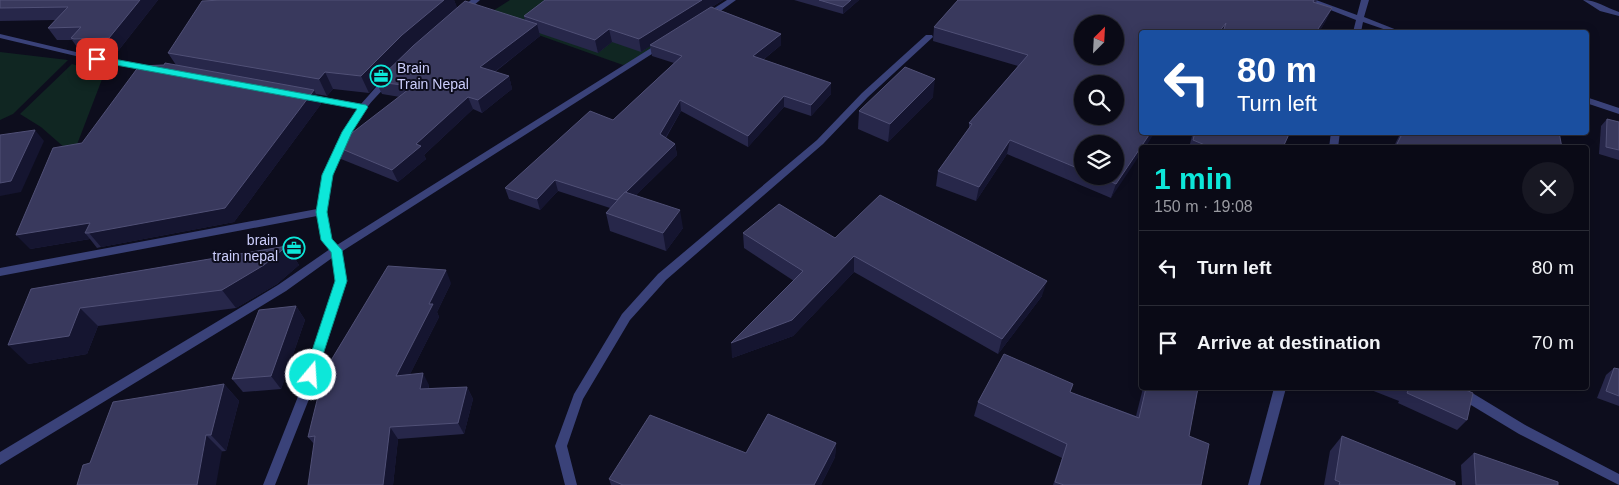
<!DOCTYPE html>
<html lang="en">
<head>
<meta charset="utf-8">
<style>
  body { margin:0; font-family:Helvetica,sans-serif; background:#181823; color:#f1f3f6; height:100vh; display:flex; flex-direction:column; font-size:19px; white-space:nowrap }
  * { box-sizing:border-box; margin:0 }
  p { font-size:16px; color:#999aa1 }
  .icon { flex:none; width:28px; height:28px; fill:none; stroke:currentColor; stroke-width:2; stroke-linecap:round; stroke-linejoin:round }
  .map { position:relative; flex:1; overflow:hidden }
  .details { position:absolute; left:1139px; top:145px; width:450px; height:245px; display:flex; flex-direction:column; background:#0a0a16; border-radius:5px; box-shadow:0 2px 12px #0003,0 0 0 1px #2a2b35 }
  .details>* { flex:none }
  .hud { position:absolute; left:1139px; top:30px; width:450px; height:105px; border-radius:5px; box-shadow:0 2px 12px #0003,0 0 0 1px #2a2b35; background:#1a4fa0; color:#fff; overflow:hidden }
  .needle { width:32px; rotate:24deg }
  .buttons { position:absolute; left:1074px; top:15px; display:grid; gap:10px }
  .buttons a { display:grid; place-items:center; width:50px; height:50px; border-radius:50%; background:#0a0a16; box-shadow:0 2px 12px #0003,0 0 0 1px #2a2b35; font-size:25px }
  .pin { position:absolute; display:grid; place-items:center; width:42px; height:42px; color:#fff; margin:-21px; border-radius:10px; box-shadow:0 2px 8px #0006 }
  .me { position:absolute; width:55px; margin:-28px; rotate:18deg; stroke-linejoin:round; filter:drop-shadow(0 0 4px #0008) }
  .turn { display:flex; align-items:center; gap:18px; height:105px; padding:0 15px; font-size:22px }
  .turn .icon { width:65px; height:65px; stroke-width:2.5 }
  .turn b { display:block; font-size:35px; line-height:42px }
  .round { display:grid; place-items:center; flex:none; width:52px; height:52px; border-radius:26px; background:#181823 }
  .overview { display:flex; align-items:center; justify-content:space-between; height:85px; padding:0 15px }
  h1 { font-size:30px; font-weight:600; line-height:38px; color:#0de7d9 }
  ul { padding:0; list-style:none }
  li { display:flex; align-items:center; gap:15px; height:75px; padding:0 15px; border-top:1px solid #2a2b35 }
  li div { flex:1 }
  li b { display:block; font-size:19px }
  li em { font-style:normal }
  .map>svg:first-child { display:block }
  .green { fill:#102622 }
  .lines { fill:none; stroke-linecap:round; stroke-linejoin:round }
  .street { fill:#3a4279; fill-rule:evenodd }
  .wall { fill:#27274a; fill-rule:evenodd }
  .shaded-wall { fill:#151530 }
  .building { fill:#39395d; stroke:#505076; fill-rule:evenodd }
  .route { fill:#0de7d9; stroke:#08968d }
  .labels { text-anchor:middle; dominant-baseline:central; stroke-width:4; stroke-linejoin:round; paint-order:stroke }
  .poi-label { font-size:14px; fill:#cccefc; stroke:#0d0d1d; text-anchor:start }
</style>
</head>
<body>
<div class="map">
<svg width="1619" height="485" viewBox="0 0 1619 485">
  <rect width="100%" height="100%" fill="#0d0d1d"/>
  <g class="green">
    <polygon points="510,0 610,0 689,26 638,60 623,65 485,16"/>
    <polygon points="0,52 68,60 13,114 0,120"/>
    <polygon points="72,64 104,74 73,155 41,127 20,114"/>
  </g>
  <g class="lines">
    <g class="street">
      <polygon points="471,0 480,0 464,14 458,14 458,10"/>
      <polygon points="727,0 736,0 711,18 705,18 705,14"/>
      <polygon points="1305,0 1316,0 1357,15 1361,0 1369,0 1364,17 1402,32 1392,32 1363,22 1361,32 1353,32 1356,20"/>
      <path d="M 1583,0 C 1596,0 1607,8 1619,12 L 1619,16 L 1600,11 Z"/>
      <polygon points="0,34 97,57 150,67 154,69 150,71 97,61 0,38"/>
      <polygon points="926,35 932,35 933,37 868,97 823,144 666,280 630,320 583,399 567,446 577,485 565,485 555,446 574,394 622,314 658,274 817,140 862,93"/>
      <path d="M 659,43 L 662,43 L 666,45 L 341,252 L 346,281 L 311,394 L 275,485 L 263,485 L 299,394 L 336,281 L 332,258 L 286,291 L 0,465 L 0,452 L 278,285 L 330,249 L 322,240 L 317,216 L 0,276 L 0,268 L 317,209 L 322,175 L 343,131 L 358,109 L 307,100 L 303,97 L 307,94 L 361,104 L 385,77 L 391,77 L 391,81 C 383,90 373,99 365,110 C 344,138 308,213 337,245 Z"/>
      <polygon points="1586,97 1619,108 1619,114 1586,103"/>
      <polygon points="1331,132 1340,132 1338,148 1329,148"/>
      <polygon points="1274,388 1286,388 1260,485 1248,485"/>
      <polygon points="1438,388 1456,388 1474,394 1527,426 1619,474 1619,485 1519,434 1466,402 1440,391"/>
    </g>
  </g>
  <g class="wall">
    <polygon points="0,0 158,0 118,51 84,52 80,51 72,40 57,40 48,28 55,20 0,21"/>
    <polygon points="222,0 454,0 457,8 525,20 524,16 545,0 723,0 712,7 781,34 781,45 763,60 831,94 811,116 784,107 748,147 681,111 666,138 675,144 677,155 636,195 683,228 666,251 610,231 606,213 610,208 558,191 540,210 509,199 505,188 613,120 674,63 652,56 650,46 641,52 612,42 598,53 539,33 540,36 495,72 509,76 512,89 482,113 473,109 424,155 426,159 398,182 341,159 335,146 400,97 382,94 377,84 369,93 333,89 327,96 316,94 321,104 234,222 101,247 97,248 90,239 30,249 82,143 176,65 168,53"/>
    <polygon points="794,0 859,0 843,14"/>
    <path d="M 958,0 L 1317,0 L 1316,3 L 1332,8 L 1325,22 L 1319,32 L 1141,32 L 1141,132 L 1111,198 L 1007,154 L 976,201 L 936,186 L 938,171 L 969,128 L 969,123 L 1018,66 L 933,41 L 934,27 ZM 1082,144 L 1115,176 L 1082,176 Z"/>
    <polygon points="933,97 888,142 858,129 859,111"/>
    <polygon points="1607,119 1619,122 1619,160 1599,154 1601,126"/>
    <polygon points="1193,132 1290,132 1284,145 1293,148 1189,148"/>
    <polygon points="1401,132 1559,132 1562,148 1393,148"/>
    <polygon points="743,233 835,238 1042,296 998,354 854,272 793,336 732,358 794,281 744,248"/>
    <polygon points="287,246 299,265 277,284 236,308 98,326 87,354 28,364 31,289"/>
    <polygon points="451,283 437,312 439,317 410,374 429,385 429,388 467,387 473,399 464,434 398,439 393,485 308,485 314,444 308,437"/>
    <polygon points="296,306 305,320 281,389 243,392 232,379"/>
    <polygon points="1614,368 1619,369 1619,406 1597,398 1606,375"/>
    <polygon points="224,384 239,401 226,451 90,463"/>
    <polygon points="1073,384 1070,392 1136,416 1143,388 1198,388 1189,436 1201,485 1053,485 1062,458 974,416 978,402"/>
    <polygon points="1366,388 1461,388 1467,420 1457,430 1398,403 1399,401"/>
    <polygon points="1342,436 1455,485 1324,485 1330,451"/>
    <polygon points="836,443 835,457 821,485 611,485 609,479 746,453"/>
    <polygon points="1474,453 1558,485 1462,485 1461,465"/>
  </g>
  <g class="shaded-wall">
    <polygon points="140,0 158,0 118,51 109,38"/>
    <polygon points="444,0 454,0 458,9 376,82 377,84 369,93 361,76 402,35"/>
    <polygon points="702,0 723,0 641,52 639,39"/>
    <polygon points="851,0 859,0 843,14 843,7"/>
    <polygon points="1332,8 1325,22 1319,32 1316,32"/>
    <polygon points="1226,23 1222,32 1219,32"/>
    <polygon points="537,24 540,36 484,80 480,67"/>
    <polygon points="609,29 612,42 598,53 595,40"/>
    <polygon points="781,34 781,45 754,67 753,56"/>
    <polygon points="325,72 333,89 327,96 319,79"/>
    <polygon points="509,76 512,89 482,113 478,100"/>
    <polygon points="935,79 933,97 888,142 890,124"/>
    <polygon points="831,83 831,94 811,116 811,105"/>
    <polygon points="314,90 321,104 234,222 101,247 89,233 85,233 90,239 30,249 16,235 90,223"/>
    <polygon points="784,96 784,107 748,147 748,136"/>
    <polygon points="468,97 473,109 424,155 426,159 398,182 392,170 416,144"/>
    <polygon points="680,100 681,111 661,145 660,134"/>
    <polygon points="35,130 44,141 21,192 0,196 0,183"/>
    <polygon points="1151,132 1155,132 1145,148 1141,148 1141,153 1111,198 1116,184"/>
    <polygon points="1010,140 1007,154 976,201 979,187"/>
    <polygon points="675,144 677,155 620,211 617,200"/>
    <polygon points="555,180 558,191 540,210 537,199"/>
    <polygon points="680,210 683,228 666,251 663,233"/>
    <polygon points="287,246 299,265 277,284 236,308 222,290"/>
    <polygon points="854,256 854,272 793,336 732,358 731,343"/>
    <polygon points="446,270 451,283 437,312 439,317 403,388 396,376 429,304"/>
    <polygon points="1047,281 1042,296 998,354 1002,339"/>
    <polygon points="296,306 305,320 281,389 271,376"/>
    <polygon points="80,308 98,326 87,354 28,364 8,345"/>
    <polygon points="423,373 429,385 427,401 420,389"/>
    <polygon points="224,384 239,401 226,451 211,435"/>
    <polygon points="467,387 473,399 464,434 458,423"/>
    <polygon points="390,427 398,439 393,485 383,485"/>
    <polygon points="206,435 222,451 216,485 197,485"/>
    <polygon points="836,443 835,457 821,485 814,485"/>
  </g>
  <g class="building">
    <polygon points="0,0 140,0 109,38 74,39 71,38 81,27 48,28 68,7 0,8"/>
    <polygon points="222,0 444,0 402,35 361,76 325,72 319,79 168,53 202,1"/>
    <polygon points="545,0 702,0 639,39 609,29 595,40 524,16"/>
    <polygon points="819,0 851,0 843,7"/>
    <path d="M 958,0 L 1314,0 L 1313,2 L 1332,8 L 1316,32 L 1223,32 L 1226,23 L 1219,32 L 1141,32 L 1141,132 L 1151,132 L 1116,184 L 1098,176 L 1115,176 L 1115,144 L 1082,144 L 1082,170 L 1010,140 L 979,187 L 938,171 L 972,124 L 969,123 L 1028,55 L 934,27 ZM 1082,24 L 1115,24 L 1115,56 L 1082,56 ZM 1082,84 L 1115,84 L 1115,116 L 1082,116 Z"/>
    <polygon points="465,1 537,24 480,67 509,76 478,100 468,97 416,144 421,146 392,170 335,146 413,86 376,82 413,46"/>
    <polygon points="711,7 781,34 753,56 831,83 811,105 784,96 748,136 680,100 660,134 675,144 626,192 625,192 617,200 555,180 537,199 505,188 590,111 613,120 682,56 650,45"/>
    <polygon points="165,63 314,90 225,208 89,233 85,233 90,223 16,235 53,148 82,143 139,66 164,65"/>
    <polygon points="905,67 935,79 890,124 859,111"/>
    <polygon points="1607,119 1619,122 1619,150 1606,147"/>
    <polygon points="35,130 11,181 0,183 0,135"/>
    <polygon points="1195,132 1290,132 1284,145 1293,147 1212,148 1193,140"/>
    <polygon points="1403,132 1559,132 1562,148 1395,148"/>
    <polygon points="625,192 680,210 663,233 606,213"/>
    <polygon points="880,195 1047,281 1002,339 854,256 792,320 731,343 803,271 743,233 779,204 835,238"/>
    <polygon points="287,246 264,265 222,290 80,308 69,336 8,345 31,289"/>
    <polygon points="388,266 446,270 429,304 433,304 396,376 423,373 420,389 467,387 458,423 390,427 383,485 308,485 315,436 308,437 324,372"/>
    <polygon points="296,306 271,376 232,379 259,310"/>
    <polygon points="1004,354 1073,384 1070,392 1139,418 1146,388 1198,388 1189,436 1209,444 1201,485 1064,485 1055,482 1067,444 978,402"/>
    <polygon points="1614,368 1619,369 1619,396 1606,391"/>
    <polygon points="224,384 211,435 206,435 197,485 77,485 83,465 90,463 113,402"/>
    <polygon points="1399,388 1461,388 1473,393 1467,420 1407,393 1408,391"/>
    <polygon points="768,414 836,443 814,485 623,485 609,479 650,415 746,453"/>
    <polygon points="1342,436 1455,482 1455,485 1339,485 1340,482 1335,480"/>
    <polygon points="1474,453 1558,482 1558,485 1476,485"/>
  </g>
  <polygon class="route" points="97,56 366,105 368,107 352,132 333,175 327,212 332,239 342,250 347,281 315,379 311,381 306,379 304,375 335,281 331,252 321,240 316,212 322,175 342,132 357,109 94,61 92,59"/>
  <defs>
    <g id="office-ring" transform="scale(1.125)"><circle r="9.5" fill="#0d0d1d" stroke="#0de7d9" stroke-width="1.5"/><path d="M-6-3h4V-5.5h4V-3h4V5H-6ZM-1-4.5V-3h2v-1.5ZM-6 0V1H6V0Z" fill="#0de7d9"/></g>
  </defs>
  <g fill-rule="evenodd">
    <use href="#office-ring" x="381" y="76"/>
    <use href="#office-ring" x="294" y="248"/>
  </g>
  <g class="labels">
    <g class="poi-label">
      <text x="397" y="68">Brain<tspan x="397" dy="16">Train Nepal</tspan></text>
      <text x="278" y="240" text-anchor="end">brain<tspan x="278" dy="16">train nepal</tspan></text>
    </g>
  </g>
</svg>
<div class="buttons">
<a><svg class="needle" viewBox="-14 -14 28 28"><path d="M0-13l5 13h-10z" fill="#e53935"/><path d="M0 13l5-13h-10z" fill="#999aa1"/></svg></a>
<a><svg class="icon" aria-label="search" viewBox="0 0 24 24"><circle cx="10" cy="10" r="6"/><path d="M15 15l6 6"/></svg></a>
<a><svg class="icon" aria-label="layers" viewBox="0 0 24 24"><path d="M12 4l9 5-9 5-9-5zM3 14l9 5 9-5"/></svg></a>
</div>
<div class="pin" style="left:97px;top:59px;background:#d93025"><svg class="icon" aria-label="arrive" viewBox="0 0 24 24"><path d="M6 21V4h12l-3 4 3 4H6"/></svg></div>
<svg class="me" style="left:311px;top:375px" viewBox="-20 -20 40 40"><circle r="17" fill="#0de7d9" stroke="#fff" stroke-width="3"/><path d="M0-11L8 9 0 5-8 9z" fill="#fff"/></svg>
<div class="hud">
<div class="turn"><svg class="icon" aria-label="left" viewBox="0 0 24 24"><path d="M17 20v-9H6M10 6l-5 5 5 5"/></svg><div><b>80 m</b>Turn left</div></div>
</div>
<section class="details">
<div class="overview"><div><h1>1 min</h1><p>150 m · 19:08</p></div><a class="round"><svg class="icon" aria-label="close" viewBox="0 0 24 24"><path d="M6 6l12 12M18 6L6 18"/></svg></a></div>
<ul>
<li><svg class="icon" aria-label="left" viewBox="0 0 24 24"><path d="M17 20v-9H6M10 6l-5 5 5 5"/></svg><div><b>Turn left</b></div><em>80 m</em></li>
<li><svg class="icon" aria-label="arrive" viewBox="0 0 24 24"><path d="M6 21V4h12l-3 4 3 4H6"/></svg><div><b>Arrive at destination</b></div><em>70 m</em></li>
</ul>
</section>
</div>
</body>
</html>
